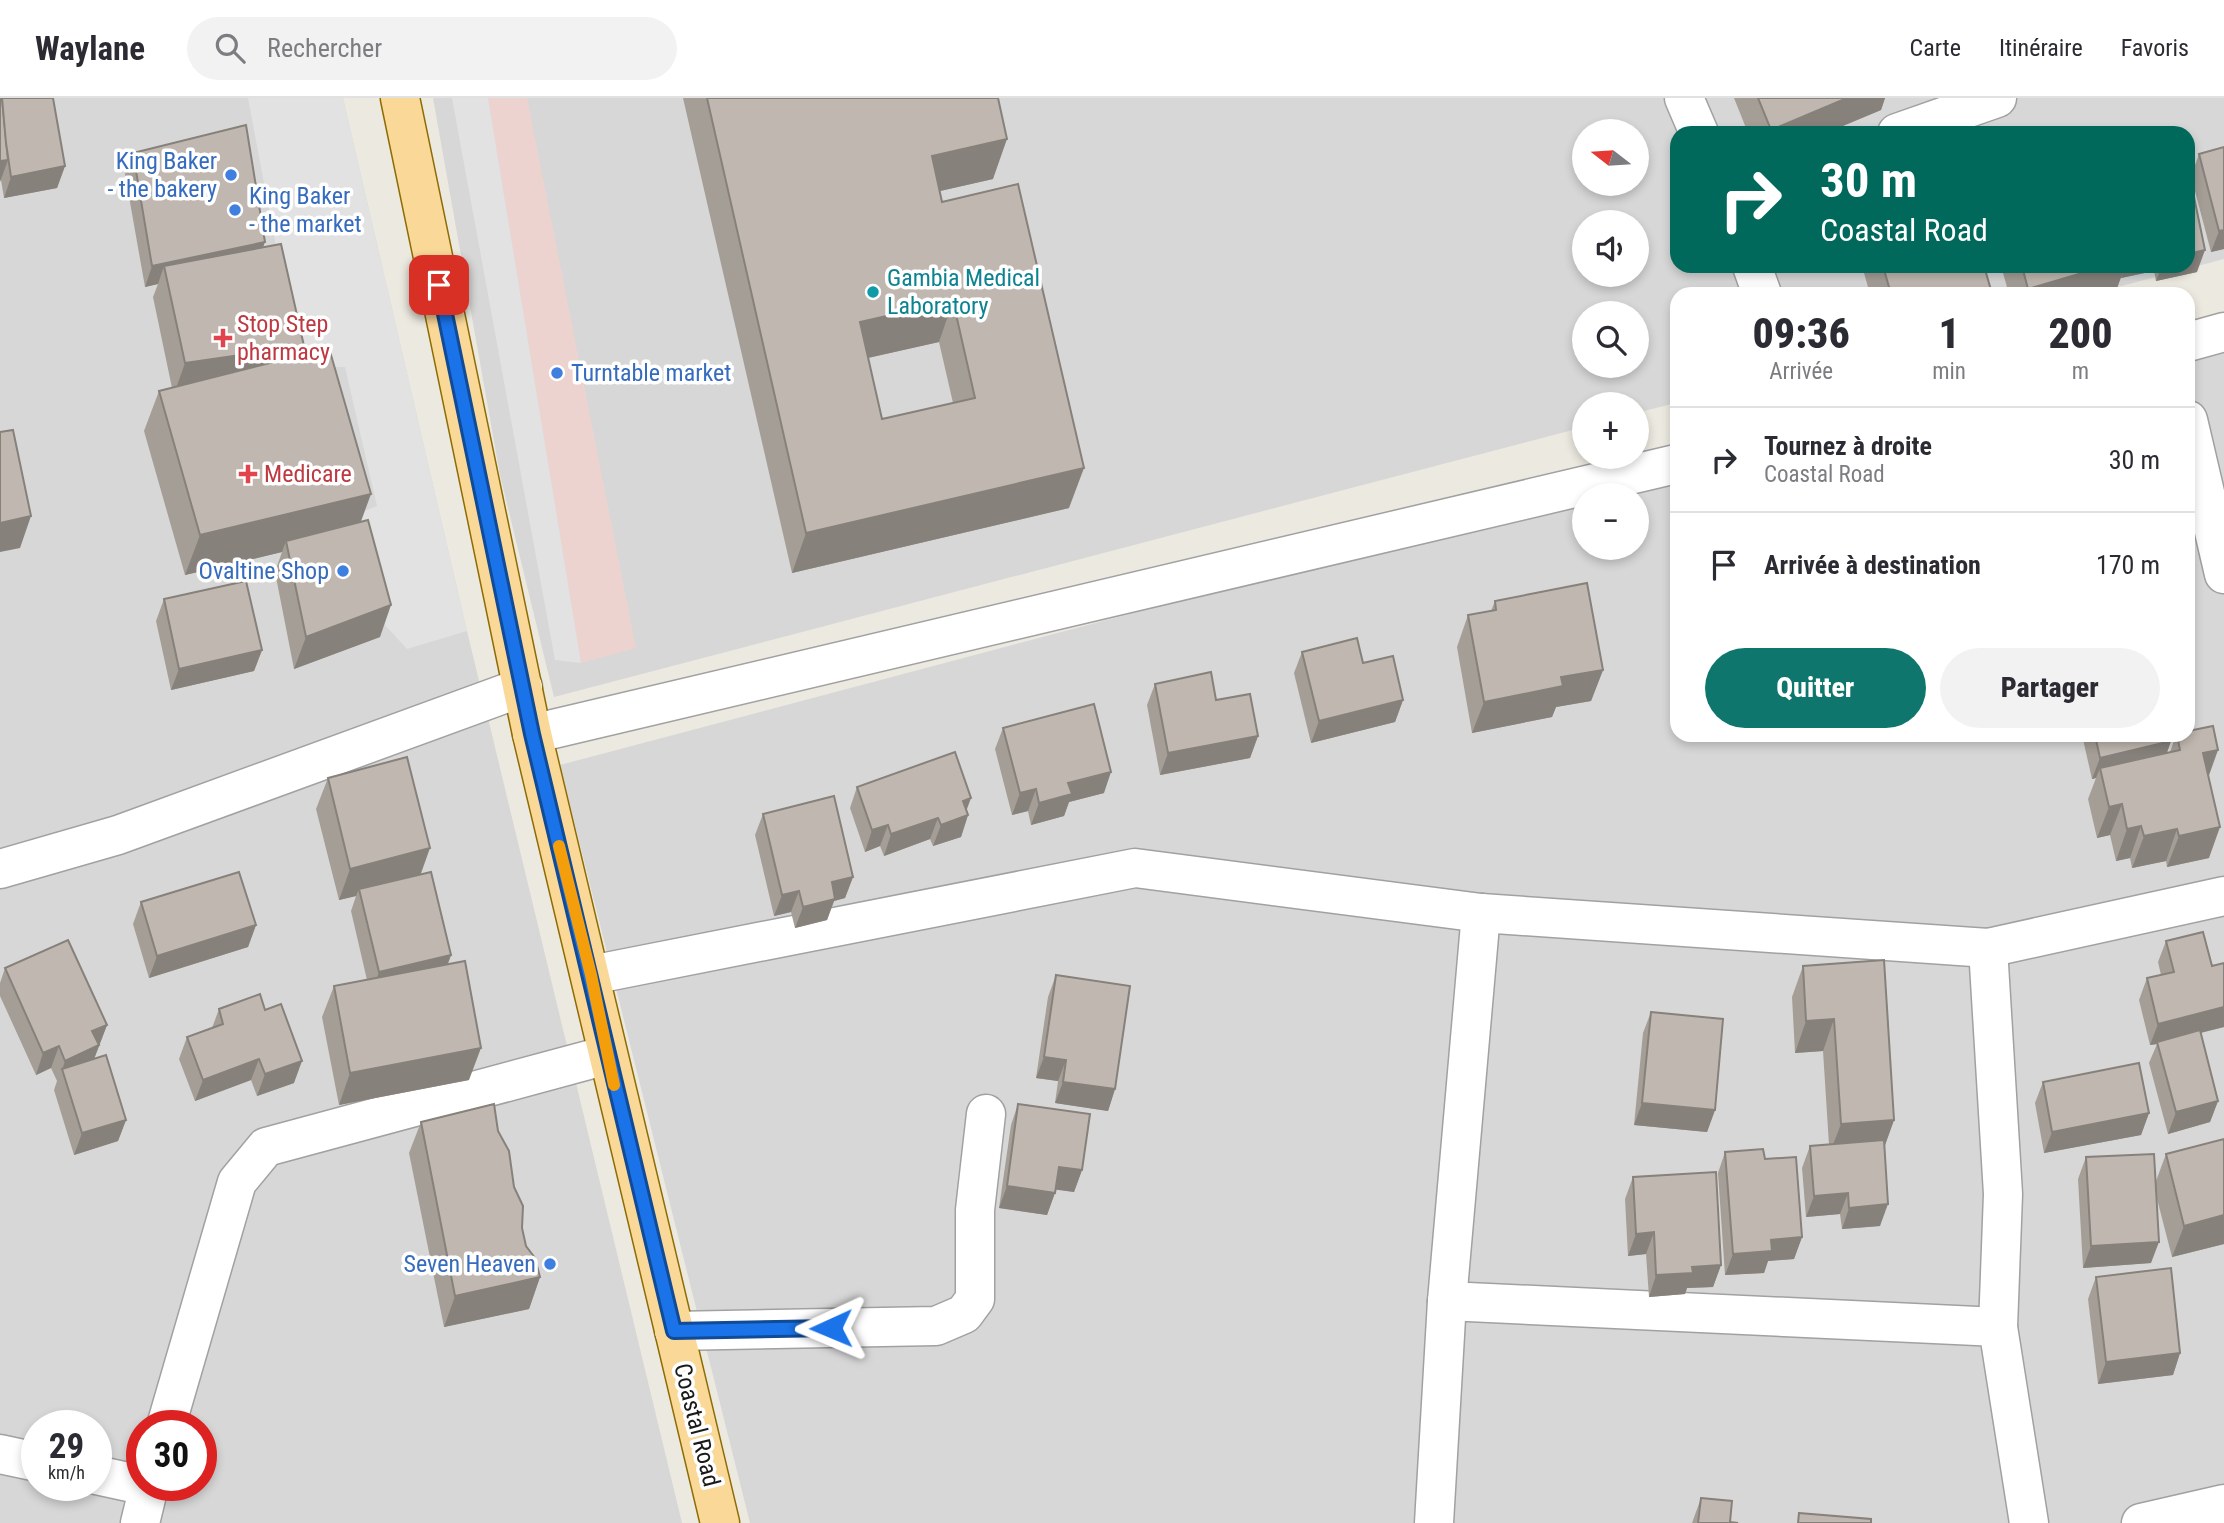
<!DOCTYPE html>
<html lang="fr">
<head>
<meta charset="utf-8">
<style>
  body { margin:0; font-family:"Roboto Condensed",sans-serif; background:#f2f2f3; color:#2b2b33; height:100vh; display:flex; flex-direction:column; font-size:26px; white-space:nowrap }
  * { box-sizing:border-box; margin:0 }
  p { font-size:23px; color:#7c7c81 }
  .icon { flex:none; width:38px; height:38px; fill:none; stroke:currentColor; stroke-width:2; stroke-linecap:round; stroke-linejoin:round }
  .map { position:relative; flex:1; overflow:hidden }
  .details { position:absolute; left:1670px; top:189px; width:525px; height:455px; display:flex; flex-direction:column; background:#fff; border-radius:21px; box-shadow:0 4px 10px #0003 }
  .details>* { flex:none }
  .top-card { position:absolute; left:1670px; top:28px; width:525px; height:147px; border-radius:21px; box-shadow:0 4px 10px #0003; background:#00695c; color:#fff; overflow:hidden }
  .needle { width:46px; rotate:287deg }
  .fabs { position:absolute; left:1572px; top:21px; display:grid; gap:14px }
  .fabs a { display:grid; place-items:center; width:77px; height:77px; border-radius:50%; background:#fff; box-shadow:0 4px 10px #0003; font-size:35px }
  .speed { position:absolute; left:21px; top:1312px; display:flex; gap:14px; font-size:35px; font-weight:700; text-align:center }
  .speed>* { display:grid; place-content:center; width:91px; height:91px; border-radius:50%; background:#fff; box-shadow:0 4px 10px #0003; line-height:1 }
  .speed small { font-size:18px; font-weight:400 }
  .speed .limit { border:10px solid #d22; background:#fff; color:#111 }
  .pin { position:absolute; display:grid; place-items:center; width:60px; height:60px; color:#fff; margin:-30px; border-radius:14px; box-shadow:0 4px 10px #0006 }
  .me { position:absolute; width:77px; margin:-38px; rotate:269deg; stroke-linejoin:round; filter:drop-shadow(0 0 5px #0008) }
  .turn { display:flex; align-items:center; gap:24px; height:147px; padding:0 35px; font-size:32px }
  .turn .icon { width:91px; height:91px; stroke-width:2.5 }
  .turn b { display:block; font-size:49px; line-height:60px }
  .eta { display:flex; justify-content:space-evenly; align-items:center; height:119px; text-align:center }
  .eta b { font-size:42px; font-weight:800; line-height:49px }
  .cta { display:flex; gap:14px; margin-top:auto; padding:14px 35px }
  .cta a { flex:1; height:80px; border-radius:42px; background:#0f766e; color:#fff; font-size:28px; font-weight:800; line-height:80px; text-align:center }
  .cta a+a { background:#f2f2f3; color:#2b2b33 }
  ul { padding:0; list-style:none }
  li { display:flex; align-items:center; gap:21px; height:105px; padding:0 35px; border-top:2px solid #e1e1e2 }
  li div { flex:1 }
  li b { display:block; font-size:26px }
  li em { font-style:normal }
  header { display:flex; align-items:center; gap:42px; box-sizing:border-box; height:98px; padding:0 35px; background:#fff; border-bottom:2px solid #e1e1e2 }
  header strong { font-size:33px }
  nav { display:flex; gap:38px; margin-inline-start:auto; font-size:24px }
  .search { width:490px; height:63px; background:#f2f2f3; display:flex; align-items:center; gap:18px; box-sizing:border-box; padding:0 24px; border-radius:38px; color:#7c7c81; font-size:26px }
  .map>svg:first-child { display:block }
  .residential { fill:#d8d7d7; fill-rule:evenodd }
  .commercial { fill:#edd3cf }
  .parking { fill:#e2e2e2 }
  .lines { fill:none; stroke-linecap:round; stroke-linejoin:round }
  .minor-casing { stroke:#a1a1a1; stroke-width:41 }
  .major-casing { stroke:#8d6c04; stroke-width:41 }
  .minor { stroke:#fff; stroke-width:38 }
  .major { stroke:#f9d898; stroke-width:38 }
  .wall { fill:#a59e97; fill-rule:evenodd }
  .shaded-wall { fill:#86817b }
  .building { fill:#c0b8b0; stroke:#86817b; stroke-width:2; fill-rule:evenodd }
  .route-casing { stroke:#114b97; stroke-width:18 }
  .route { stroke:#1a73e8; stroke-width:12 }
  .slow { stroke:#f59e0b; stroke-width:12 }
  .shop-dot { fill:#3f7fe0; stroke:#fff; stroke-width:2.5 }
  .culture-dot { fill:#0f9aa8; stroke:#fff; stroke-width:2.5 }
  .health-dot { fill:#e0444e; stroke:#fff; stroke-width:2.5 }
  .labels { text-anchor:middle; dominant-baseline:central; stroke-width:7; stroke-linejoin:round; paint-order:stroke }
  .shop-label { font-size:24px; fill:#366cbe; stroke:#fff; text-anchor:end }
  .culture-label { font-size:24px; fill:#0d838f; stroke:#fff; text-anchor:start }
  .health-label { font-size:24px; fill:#be3a42; stroke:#fff; text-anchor:start }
  .street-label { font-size:24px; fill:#1a1a1a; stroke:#fff }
</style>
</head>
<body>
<header>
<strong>Waylane</strong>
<div class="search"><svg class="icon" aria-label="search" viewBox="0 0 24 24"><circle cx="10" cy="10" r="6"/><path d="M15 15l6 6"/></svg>Rechercher</div>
<nav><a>Carte</a><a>Itinéraire</a><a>Favoris</a></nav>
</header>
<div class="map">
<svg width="2224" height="1425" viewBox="0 0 2224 1425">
  <rect width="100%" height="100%" fill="#ece9e0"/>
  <g class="residential">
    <path d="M 0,0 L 343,0 L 467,533 L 682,1425 L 0,1425 ZM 37,1328 L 96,1328 L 96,1388 L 37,1388 ZM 142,1328 L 201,1328 L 201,1388 L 142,1388 Z"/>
    <path d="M 433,0 L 2224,0 L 2224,161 L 2091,196 L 1676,196 L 1676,305 L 1636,315 L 1636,306 L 1584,306 L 1584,329 L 554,599 L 500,377 ZM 1584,33 L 1636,33 L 1636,86 L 1584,86 ZM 1676,35 L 2188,35 L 2188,168 L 1676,168 ZM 1584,124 L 1636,124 L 1636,177 L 1584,177 ZM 1584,215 L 1636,215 L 1636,268 L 1584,268 Z"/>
    <path d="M 2224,226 L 2224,1425 L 750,1425 L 560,667 L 1676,371 L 1676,637 L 2188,637 L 2188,236 ZM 1584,397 L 1636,397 L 1636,450 L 1584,450 Z"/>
  </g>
  <polygon class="commercial" points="488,0 527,0 636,550 581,565"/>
  <g class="parking">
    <polygon points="248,0 343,0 467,533 407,551 385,527 351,418 377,408 345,269 305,269 276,149"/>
    <polygon points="452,0 488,0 581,565 555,562"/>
  </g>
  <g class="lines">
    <g class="minor-casing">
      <g id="minor">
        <polyline points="1684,0 1699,35"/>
        <polyline points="1897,35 1997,0"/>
        <polyline points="1752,168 1762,196"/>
        <polyline points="2188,244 2224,234"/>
        <polyline points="2188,322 2224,476"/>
        <polyline points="532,636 1676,366"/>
        <polyline points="0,771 118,737 523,589"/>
        <polyline points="1988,850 2003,1096 1998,1229 2029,1425"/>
        <polyline points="591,877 1135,770 1481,815 1988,850 2224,798"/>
        <polyline points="1447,1203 1998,1229"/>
        <polyline points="674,1233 936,1228 964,1216 975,1201 975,1112 986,1016"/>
        <polyline points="166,1328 237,1084 266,1049 607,957"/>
        <polyline points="0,1356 37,1364"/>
        <polyline points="96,1377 142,1387"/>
        <polyline points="140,1425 149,1388"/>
        <polyline points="1434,1425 1447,1203 1481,815"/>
        <polyline points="2141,1425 2224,1406"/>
      </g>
    </g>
    <g class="major-casing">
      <polyline id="major" points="400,0 532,636 720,1425"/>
    </g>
    <use href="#minor" class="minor"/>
    <use href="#major" class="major"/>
  </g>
  <g class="wall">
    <polygon points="0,0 65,68 57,90 4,100 1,82"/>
    <path d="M 683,0 L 998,0 L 993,81 L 940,93 L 942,104 L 1069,410 L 792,475 ZM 939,244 L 953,305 L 882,321 L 868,260 Z"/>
    <polygon points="1734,0 1885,0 1881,12 1826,35 1748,35"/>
    <polygon points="2224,49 2224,151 2211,154 2191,78 2199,56"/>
    <polygon points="133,55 263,149 361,423 380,539 294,571 275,474 282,454 185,477 144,333 159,293 172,290 153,199 158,186 145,189 125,76"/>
    <polygon points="1862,168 1984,168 1991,192 1990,196 1870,196"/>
    <polygon points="2001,168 2188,168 2197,174 2156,183 2154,173 2121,180 2121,179 2116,193 2106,196 2009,196"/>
    <polygon points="164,501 262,552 254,573 171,592 156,523"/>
    <polygon points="1495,503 1603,572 1591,603 1556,609 1552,619 1472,635 1457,549 1468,517 1491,513"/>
    <polygon points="1302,554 1363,565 1403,602 1395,624 1311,645 1294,575"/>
    <polygon points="1155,586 1258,638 1250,660 1160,677 1147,607"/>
    <polygon points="1003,630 1104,695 1069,704 1064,718 1031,727 1028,713 1012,717 995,651"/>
    <polygon points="2082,637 2169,637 2171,643 2167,655 2170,654 2176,637 2188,637 2209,678 2209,760 2167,769 2166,763 2132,770 2130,760 2116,763 2110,737 2097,740 2088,701 2096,680 2092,681"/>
    <polygon points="328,680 421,776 451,857 448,866 469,982 339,1007 322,919 334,888 367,882 351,813 356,798 339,802 316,711"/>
    <polygon points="857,689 967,712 968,717 961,739 933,748 930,741 884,758 880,748 865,754 850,710"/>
    <polygon points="763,716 853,779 845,800 834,803 827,822 795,830 791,814 774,818 755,737"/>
    <polygon points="141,804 256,827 248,849 149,880 133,826"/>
    <polygon points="2166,843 2224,929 2201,935 2218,1003 2210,1024 2168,1036 2149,965 2157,946 2150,947 2139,902 2147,880 2161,877 2158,864"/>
    <polygon points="1803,868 1894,1022 1884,1049 1880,1128 1842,1131 1840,1116 1806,1119 1802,1070 1810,1048 1829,1047 1823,953 1795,955 1792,899"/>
    <polygon points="5,870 107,927 94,961 126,1022 118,1043 74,1057 54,992 57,983 51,970 36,977 0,898 0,885"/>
    <polygon points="1056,877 1115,991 1108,1013 1055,1005 1058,983 1036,980 1048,899"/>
    <polygon points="219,911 265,912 294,985 257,998 251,982 195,1003 179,961 187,939 212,930"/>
    <polygon points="1651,914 1715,1012 1707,1034 1634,1027 1643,935"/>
    <polygon points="2043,984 2149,1015 2141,1037 2044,1055 2035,1005"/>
    <polygon points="1018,1006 1082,1072 1074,1094 1056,1091 1047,1117 999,1110 1011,1027"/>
    <polygon points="421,1024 498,1033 514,1089 526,1148 540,1179 529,1211 444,1229 409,1055"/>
    <polygon points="2224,1041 2224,1146 2172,1159 2156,1097 2151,1165 2083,1170 2078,1081 2086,1059 2156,1083 2166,1056"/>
    <polygon points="1725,1054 1765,1061 1802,1139 1794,1161 1768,1163 1764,1175 1725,1177 1718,1075"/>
    <polygon points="1633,1079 1721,1167 1713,1189 1687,1190 1685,1196 1649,1199 1646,1156 1628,1158 1625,1101"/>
    <polygon points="2096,1179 2180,1255 2173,1277 2098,1286 2088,1201"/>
    <polygon points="1701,1400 1730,1424 1738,1425 1692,1425"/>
  </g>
  <g class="shaded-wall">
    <polygon points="1847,0 1885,0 1881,12 1826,35 1770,35 1771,32"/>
    <polygon points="1007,41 993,81 918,98 932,58"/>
    <polygon points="8,62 0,84 0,63"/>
    <polygon points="65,68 57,90 4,100 11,79"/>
    <polygon points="2224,132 2224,151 2211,154 2219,133"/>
    <polygon points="265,144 257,166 164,168 158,186 145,189 152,168"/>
    <polygon points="2205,152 2197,174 2156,183 2162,168 2188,168 2188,156"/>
    <polygon points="2106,168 2125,168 2116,193 2106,196 2026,196 2028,191"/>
    <polygon points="2125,168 2156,168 2154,173 2121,180"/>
    <polygon points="953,203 939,244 845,265 860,224"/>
    <polygon points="304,248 293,280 174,296 185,265"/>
    <polygon points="1084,370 1069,410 792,475 806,435"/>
    <polygon points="371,396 356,437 286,443 282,454 185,477 200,437"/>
    <polygon points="31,418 20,450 0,454 0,425"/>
    <polygon points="391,507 380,539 294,571 306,539"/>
    <polygon points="262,552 254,573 171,592 179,571"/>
    <polygon points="1603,572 1591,603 1556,609 1552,619 1472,635 1484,604 1561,579"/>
    <polygon points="1403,602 1395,624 1311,645 1319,623"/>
    <polygon points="1258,638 1250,660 1160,677 1168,655"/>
    <polygon points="2171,643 2163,665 2100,670 2096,680 2092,681 2100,660"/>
    <polygon points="2218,652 2207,683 2203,655"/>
    <polygon points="1111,674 1104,695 1069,704 1064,718 1031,727 1039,705 1068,685"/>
    <polygon points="1036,691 1028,713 1012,717 1020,695"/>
    <polygon points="971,700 964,719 968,717 961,739 933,748 941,727 963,703"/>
    <polygon points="2122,706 2110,737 2097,740 2109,709"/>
    <polygon points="938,720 930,741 884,758 891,736"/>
    <polygon points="888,727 880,748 865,754 872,732"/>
    <polygon points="2141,728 2130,760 2116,763 2127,731"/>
    <polygon points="2220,729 2209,760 2167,769 2179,738"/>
    <polygon points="2177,731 2166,763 2132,770 2144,738"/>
    <polygon points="430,750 419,781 359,791 356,798 339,802 350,771"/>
    <polygon points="853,779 845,800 834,803 827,822 795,830 803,809 832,784"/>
    <polygon points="799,793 791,814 774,818 782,797"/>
    <polygon points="256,827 248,849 149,880 157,858"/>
    <polygon points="451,857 443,878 371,896 379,874"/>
    <polygon points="2224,909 2224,929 2158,945 2157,944 2157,946 2150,947 2158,926"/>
    <polygon points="1834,921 1823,953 1795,955 1806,923"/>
    <polygon points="107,927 91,969 62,972 65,963 92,933"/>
    <polygon points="59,948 51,970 36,977 43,955"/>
    <polygon points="481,950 469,982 339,1007 350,975"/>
    <polygon points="1044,959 1066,962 1058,983 1036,980"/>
    <polygon points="259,961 251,982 195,1003 203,982"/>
    <polygon points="302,963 294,985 257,998 265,976"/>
    <polygon points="1063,984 1115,991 1108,1013 1055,1005"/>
    <polygon points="2218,1003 2210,1024 2168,1036 2176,1014"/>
    <polygon points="1642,1005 1715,1012 1707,1034 1634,1027"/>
    <polygon points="2149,1015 2141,1037 2044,1055 2052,1034"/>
    <polygon points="126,1022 118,1043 74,1057 82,1035"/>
    <polygon points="1894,1022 1883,1053 1829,1057 1841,1026"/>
    <polygon points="1059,1069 1082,1072 1074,1094 1051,1091"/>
    <polygon points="1007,1088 1055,1095 1047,1117 999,1110"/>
    <polygon points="1848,1095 1840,1116 1806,1119 1814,1098"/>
    <polygon points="1888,1106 1880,1128 1842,1131 1849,1110"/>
    <polygon points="2224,1117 2224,1146 2172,1159 2184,1128"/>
    <polygon points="1654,1134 1646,1156 1628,1158 1636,1136"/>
    <polygon points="1802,1139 1794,1161 1768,1163 1764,1175 1725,1177 1733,1156 1771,1142"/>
    <polygon points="2159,1144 2151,1165 2083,1170 2091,1148"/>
    <polygon points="1721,1167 1713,1189 1687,1190 1685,1196 1649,1199 1656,1177 1692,1169"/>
    <polygon points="540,1179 529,1211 444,1229 455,1198"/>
    <polygon points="2180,1255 2173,1277 2098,1286 2106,1264"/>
  </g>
  <g class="building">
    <polygon points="0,0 2,0 8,62 0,63"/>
    <polygon points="2,0 53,0 65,68 11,79 6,45"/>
    <path d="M 707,0 L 998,0 L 1007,41 L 932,58 L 942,104 L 1018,86 L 1084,370 L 806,435 ZM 953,203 L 975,300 L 882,321 L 860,224 Z"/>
    <polygon points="1758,0 1847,0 1771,32"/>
    <polygon points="246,27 265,144 152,168 133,55"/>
    <polygon points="2224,49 2224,132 2219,133 2199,56"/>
    <polygon points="2188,70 2205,152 2188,156"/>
    <polygon points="281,146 304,248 185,265 164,168"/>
    <polygon points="1883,168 1984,168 1991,192 1980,196 1891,196"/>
    <polygon points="2022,168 2106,168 2028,191"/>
    <polygon points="329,250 371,396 200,437 159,293"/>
    <polygon points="13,332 31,418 0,425 0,334"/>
    <polygon points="368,422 391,507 306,539 286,443"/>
    <polygon points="246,483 262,552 179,571 164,501"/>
    <polygon points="1587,485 1603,572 1561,579 1563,588 1484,604 1468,517 1496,512 1495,503"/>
    <polygon points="1357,540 1363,565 1393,558 1403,602 1319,623 1302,554"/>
    <polygon points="1211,574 1216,602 1250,596 1258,638 1168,655 1155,586"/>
    <polygon points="1094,606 1111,674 1068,685 1072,696 1039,705 1036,691 1020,695 1003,630"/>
    <polygon points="2213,628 2218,652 2203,655 2220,729 2179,738 2177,731 2144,738 2141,728 2127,731 2122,706 2109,709 2100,670 2180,652 2177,637 2188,637 2188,633"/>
    <polygon points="2095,637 2169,637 2171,643 2100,660"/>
    <polygon points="955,654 971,700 963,703 968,717 941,727 938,720 891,736 888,727 872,732 857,689"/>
    <polygon points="407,659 430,750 350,771 328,680"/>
    <polygon points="834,698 853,779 832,784 835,801 803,809 799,793 782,797 763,716"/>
    <polygon points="239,774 256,827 157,858 141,804"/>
    <polygon points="431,774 451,857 379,874 359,791"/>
    <polygon points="2203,834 2212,868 2224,865 2224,909 2158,926 2147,880 2174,874 2166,843"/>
    <polygon points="68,842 107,927 92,933 99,947 65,963 59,948 43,955 5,870"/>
    <polygon points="1884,862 1894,1022 1841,1026 1834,921 1806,923 1803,868"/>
    <polygon points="465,863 481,950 350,975 334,888"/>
    <polygon points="1056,877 1130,888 1115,991 1063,984 1066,962 1044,959"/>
    <polygon points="260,896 265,912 281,906 302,963 265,976 259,961 203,982 187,939 223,926 219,911"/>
    <polygon points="1651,914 1723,921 1715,1012 1642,1005"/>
    <polygon points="2200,932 2218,1003 2176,1014 2157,944"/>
    <polygon points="106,957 126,1022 82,1035 62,971"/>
    <polygon points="2139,965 2149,1015 2052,1034 2043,984"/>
    <polygon points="494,1006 498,1033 509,1053 514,1089 523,1108 522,1130 526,1148 535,1160 540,1179 455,1198 421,1024"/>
    <polygon points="1018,1006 1090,1016 1082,1072 1059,1069 1055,1095 1007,1088"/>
    <polygon points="2224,1041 2224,1117 2184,1128 2166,1056"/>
    <polygon points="1884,1042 1888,1106 1849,1110 1848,1095 1814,1098 1810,1048"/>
    <polygon points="1763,1051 1765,1061 1796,1059 1802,1139 1771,1142 1772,1153 1733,1156 1725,1054"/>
    <polygon points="2154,1056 2159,1144 2091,1148 2086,1059"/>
    <polygon points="1716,1074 1721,1167 1692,1169 1693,1175 1656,1177 1654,1134 1636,1136 1633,1079"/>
    <polygon points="2171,1170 2180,1255 2106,1264 2096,1179"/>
    <polygon points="1701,1400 1732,1403 1730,1424 1738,1425 1698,1425"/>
    <polygon points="1799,1415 1871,1421 1871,1425 1798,1425"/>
  </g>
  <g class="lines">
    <g class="route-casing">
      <polyline id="route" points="439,187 532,636 674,1233 831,1230"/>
    </g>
    <use href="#route" class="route"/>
    <polyline class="slow" points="559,748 591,877 614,987"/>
  </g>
  <g class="shop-dot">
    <circle cx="231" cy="77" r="7"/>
    <circle cx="235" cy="112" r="7"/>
    <circle cx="557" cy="275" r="7"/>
    <circle cx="343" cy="473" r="7"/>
    <circle cx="550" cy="1166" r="7"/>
  </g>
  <circle class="culture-dot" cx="873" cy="194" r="7"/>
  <g class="health-dot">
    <path d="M219.5 229.5h7v7h7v7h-7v7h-7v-7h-7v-7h7z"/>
    <path d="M244.5 365.5h7v7h7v7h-7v7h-7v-7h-7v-7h7z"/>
  </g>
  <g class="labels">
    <g class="shop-label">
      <text x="217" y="63">King Baker<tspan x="217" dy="28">- the bakery</tspan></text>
      <text x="249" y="98" text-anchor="start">King Baker<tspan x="249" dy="28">- the market</tspan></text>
      <text x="571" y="275" text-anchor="start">Turntable market</text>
      <text x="329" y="473">Ovaltine Shop</text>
      <text x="536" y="1166">Seven Heaven</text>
    </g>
    <g class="culture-label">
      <text x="887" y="180">Gambia Medical<tspan x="887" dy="28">Laboratory</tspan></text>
    </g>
    <g class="health-label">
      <text x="237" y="226">Stop Step<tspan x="237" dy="28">pharmacy</tspan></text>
      <text x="264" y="376">Medicare</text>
    </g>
    <g class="street-label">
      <text transform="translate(697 1327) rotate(76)">Coastal Road</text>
    </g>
  </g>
</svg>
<div class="fabs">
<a><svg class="needle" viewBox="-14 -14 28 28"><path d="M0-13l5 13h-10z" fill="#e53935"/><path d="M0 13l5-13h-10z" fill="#7c7c81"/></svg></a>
<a><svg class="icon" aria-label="sound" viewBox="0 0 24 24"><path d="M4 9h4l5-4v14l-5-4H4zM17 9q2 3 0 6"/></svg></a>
<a><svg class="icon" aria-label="search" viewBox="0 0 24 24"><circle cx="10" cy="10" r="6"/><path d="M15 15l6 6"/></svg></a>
<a>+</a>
<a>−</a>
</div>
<div class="speed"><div>29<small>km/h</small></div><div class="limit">30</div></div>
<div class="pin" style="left:439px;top:187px;background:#d93025"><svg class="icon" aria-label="arrive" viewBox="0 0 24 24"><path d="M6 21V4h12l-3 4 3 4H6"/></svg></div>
<svg class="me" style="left:831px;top:1230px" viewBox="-20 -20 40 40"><path d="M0-17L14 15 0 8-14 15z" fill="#1a73e8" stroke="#fff" stroke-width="4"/></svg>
<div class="top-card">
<div class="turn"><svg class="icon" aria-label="right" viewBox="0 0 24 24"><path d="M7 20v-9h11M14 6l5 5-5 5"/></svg><div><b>30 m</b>Coastal Road</div></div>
</div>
<section class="details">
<div class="eta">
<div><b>09:36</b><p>Arrivée</p></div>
<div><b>1</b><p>min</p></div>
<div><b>200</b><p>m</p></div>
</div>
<ul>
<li><svg class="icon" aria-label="right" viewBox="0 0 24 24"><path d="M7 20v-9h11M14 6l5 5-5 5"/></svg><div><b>Tournez à droite</b><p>Coastal Road</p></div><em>30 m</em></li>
<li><svg class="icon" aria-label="arrive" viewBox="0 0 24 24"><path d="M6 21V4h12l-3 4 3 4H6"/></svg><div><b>Arrivée à destination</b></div><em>170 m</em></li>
</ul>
<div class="cta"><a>Quitter</a><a>Partager</a></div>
</section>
</div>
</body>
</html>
